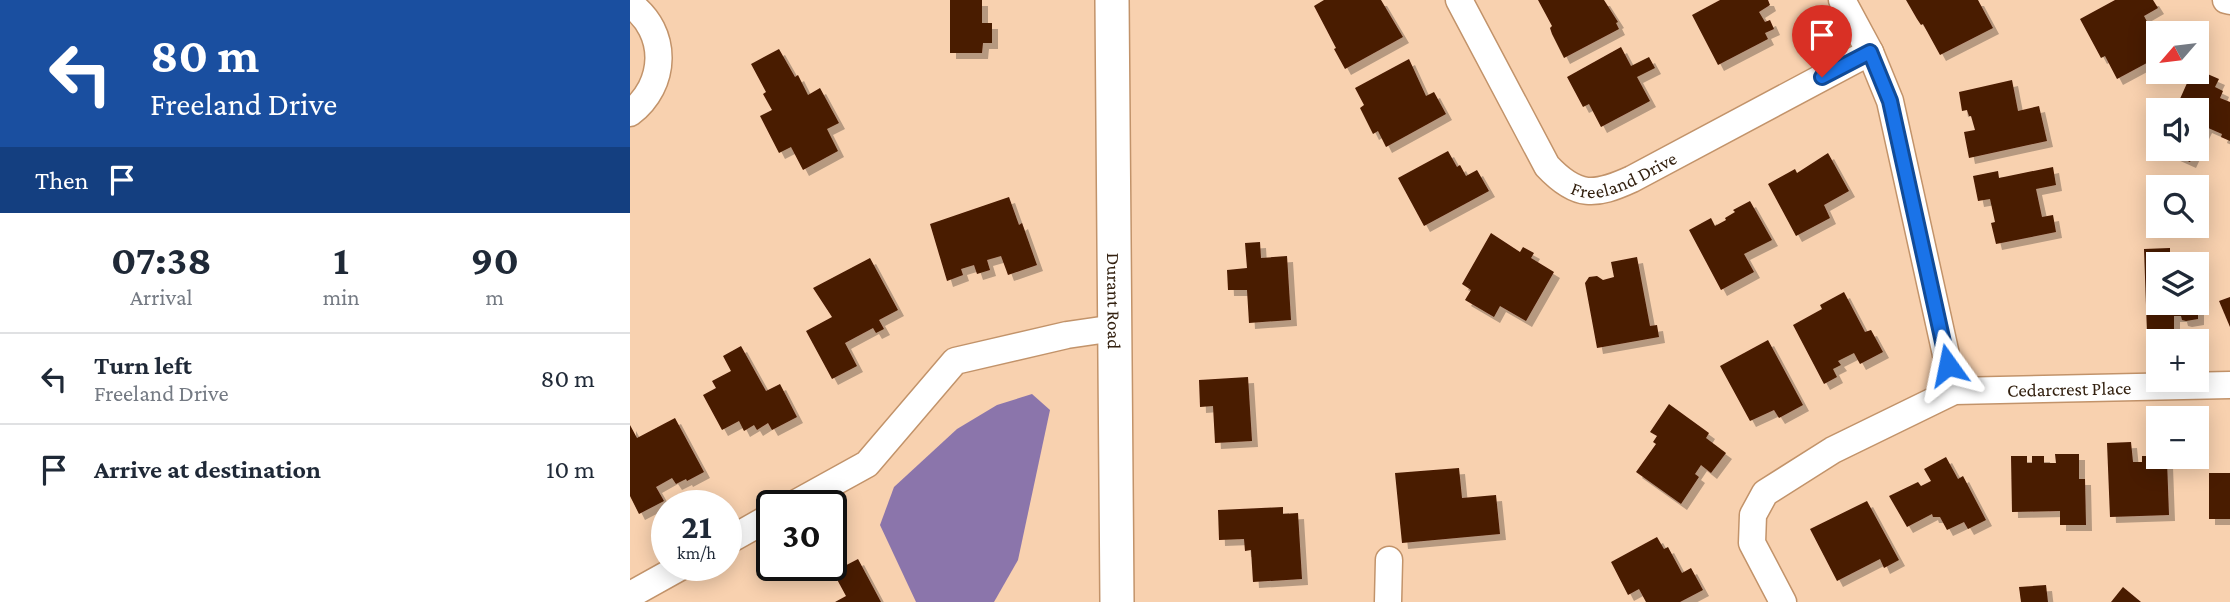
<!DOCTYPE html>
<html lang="en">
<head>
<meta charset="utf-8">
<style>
  body { margin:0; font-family:"Crimson Pro",serif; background:#f6f6f7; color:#1f2937; height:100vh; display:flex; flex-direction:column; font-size:26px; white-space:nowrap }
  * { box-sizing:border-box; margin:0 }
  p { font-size:23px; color:#747a83 }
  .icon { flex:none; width:38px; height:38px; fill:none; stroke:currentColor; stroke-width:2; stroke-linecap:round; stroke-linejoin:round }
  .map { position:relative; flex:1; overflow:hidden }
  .side { display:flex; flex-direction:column; background:#fff; width:630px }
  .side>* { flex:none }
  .banner { background:#1a4fa0; color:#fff; overflow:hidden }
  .needle { width:46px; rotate:242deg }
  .controls { position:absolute; left:1516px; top:21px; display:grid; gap:14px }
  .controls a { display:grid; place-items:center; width:63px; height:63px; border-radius:0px; background:#fff; box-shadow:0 4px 18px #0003; font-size:35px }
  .speed { position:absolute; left:21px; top:490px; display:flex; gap:14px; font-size:35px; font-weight:700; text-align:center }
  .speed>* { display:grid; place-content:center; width:91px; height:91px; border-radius:50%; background:#fff; box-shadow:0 4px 18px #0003; line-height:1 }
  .speed small { font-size:18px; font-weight:400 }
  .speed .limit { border:4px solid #111; border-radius:10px; background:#fff; color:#111 }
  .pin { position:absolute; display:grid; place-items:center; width:60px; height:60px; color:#fff; margin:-72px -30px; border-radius:50% 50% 50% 0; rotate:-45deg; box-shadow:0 0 7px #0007 }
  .pin .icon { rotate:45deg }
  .me { position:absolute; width:77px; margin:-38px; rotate:348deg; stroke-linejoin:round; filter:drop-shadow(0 0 5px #0008) }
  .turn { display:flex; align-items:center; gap:24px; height:147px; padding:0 35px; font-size:32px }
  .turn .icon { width:91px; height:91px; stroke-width:2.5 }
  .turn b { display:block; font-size:49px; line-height:60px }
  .then { display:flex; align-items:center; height:66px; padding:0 35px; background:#0003; gap:14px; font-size:26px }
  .eta { display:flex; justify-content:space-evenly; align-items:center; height:119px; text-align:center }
  .eta b { font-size:42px; font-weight:700; line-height:49px }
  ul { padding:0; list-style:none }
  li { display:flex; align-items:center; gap:21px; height:91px; padding:0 35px; border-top:2px solid #e0e1e3 }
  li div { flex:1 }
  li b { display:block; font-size:26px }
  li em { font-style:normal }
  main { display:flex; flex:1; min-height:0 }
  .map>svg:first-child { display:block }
  .water { fill:#8b75ab }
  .building { fill:#491a04; filter:url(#shadow) }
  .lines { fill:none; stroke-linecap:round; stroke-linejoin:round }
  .minor-casing { stroke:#c2936a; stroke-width:29 }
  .tertiary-casing { stroke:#c2936a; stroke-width:36 }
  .minor { stroke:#fff; stroke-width:26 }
  .tertiary { stroke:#fff; stroke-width:33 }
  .route-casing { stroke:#114b97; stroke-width:18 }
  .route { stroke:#1a73e8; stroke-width:12 }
  .labels { text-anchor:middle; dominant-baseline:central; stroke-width:7; stroke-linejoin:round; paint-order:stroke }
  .street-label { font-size:19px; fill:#332110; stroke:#fee0c6 }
</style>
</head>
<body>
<main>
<section class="side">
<div class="banner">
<div class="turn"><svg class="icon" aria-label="left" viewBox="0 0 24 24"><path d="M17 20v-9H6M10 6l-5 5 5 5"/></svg><div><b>80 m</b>Freeland Drive</div></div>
<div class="then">Then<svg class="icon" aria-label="arrive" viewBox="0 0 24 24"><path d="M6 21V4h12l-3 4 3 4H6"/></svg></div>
</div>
<div class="eta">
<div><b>07:38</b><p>Arrival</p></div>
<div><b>1</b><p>min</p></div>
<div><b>90</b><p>m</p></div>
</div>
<ul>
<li><svg class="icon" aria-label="left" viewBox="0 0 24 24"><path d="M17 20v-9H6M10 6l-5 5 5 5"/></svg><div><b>Turn left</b><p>Freeland Drive</p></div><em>80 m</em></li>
<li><svg class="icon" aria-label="arrive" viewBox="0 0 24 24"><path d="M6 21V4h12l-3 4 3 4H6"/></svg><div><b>Arrive at destination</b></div><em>10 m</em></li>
</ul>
</section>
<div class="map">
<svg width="1600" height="602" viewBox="0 0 1600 602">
  <defs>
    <filter id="shadow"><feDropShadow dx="6" dy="6" stdDeviation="0" flood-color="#0004"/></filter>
  </defs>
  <rect width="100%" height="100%" fill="#f8d1af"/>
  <polygon class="water" points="402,394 420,410 388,560 364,602 286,602 250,525 264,487 327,429 367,405"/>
  <g class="building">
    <polygon points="320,0 352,0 352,23 362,23 362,43 353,43 352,53 320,53"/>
    <polygon points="694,0 751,0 773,37 715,69 704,49 706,48 684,6"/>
    <polygon points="908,0 974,0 988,22 986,23 989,29 934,58 922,34 920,28 922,26"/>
    <polygon points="1090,0 1138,0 1140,5 1129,12 1135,22 1140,20 1144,29 1135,33 1138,39 1088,65 1062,15"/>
    <polygon points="1276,0 1348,0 1363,28 1310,55 1293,24 1291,25 1287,19"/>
    <polygon points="1485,0 1523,0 1528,8 1514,16 1522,31 1519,33 1528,50 1528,57 1487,79 1475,56 1471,58 1450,19"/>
    <polygon points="991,47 1001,66 1019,57 1025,68 1007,77 1020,101 971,127 959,104 953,107 937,77"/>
    <polygon points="149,49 165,77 168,75 178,95 190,88 209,123 197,129 208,151 173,170 161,147 149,153 130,116 142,110 133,94 136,92 121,64"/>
    <polygon points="779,59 796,96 804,92 816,114 756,147 748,131 743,134 730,108 734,105 725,88"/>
    <polygon points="1566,69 1589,79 1585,87 1593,91 1590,98 1600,102 1600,141 1591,137 1592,134 1576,127 1566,148 1566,110 1545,110 1562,72 1566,72"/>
    <polygon points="1382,80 1388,111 1409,106 1417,141 1339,158 1334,132 1345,130 1341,116 1339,116 1337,110 1332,111 1329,92"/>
    <polygon points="1531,149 1566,149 1560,162"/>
    <polygon points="818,151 827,167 830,165 836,176 847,170 859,191 794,226 768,178"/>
    <polygon points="1198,153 1219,191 1194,205 1200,218 1166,236 1138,184 1165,169 1167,173"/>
    <polygon points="1423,167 1426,185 1406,189 1412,217 1423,215 1426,232 1366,244 1361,223 1365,222 1360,199 1348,201 1343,176 1368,171 1369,178"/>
    <polygon points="379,197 389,225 392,223 407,265 378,275 371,256 357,260 360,270 347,274 344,265 331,269 333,275 317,281 300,224"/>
    <polygon points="1120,201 1142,240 1114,254 1124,272 1091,290 1059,230 1081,218 1085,226 1096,220 1095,218 1105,212 1103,210"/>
    <polygon points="861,233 890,252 893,247 904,253 901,258 924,272 896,321 870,306 864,317 835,300 841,290 832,284"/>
    <polygon points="630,242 631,258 657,256 661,320 619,323 617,290 598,290 597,270 617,268 615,243"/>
    <polygon points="1540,248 1540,254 1566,254 1567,264 1528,264 1528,303 1568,303 1568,319 1556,321 1552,320 1551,316 1544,316 1544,332 1517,333 1514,249"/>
    <polygon points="1007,257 1020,326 1027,325 1029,337 967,348 955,283 959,277 967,276 973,280 984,277 981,262"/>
    <polygon points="240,258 268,310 249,320 254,329 246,333 243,328 215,343 227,366 202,379 176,331 202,317 183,288"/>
    <polygon points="1214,292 1235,332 1241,330 1253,352 1230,364 1224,353 1208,361 1211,365 1203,369 1207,377 1194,384 1163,325 1192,309 1190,305"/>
    <polygon points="1600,297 1600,327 1589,301"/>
    <polygon points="1138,340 1173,405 1149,418 1144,410 1120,421 1090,366"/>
    <polygon points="111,346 136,391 150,384 167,417 142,430 138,423 127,430 124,425 114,431 109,421 92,430 73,395 86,388 82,381 101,371 93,356"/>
    <polygon points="618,377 622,441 585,443 583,406 570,407 569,380"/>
    <polygon points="1039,404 1079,433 1076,438 1096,453 1081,473 1071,465 1065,474 1069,477 1051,504 1006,472 1026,444 1023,442 1027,436 1020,432"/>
    <polygon points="45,418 74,472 57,481 56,479 46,484 42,478 26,487 34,501 9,514 0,496 0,425 7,438"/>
    <polygon points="1501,442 1503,462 1512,462 1512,456 1524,456 1525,461 1537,461 1539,515 1480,517 1477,443"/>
    <polygon points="1425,454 1449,454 1449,479 1455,479 1456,525 1430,525 1430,511 1382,512 1381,456 1397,456 1397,463 1402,463 1402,456 1414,456 1414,463 1426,463"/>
    <polygon points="1316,457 1328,479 1333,476 1356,520 1338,529 1334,522 1317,530 1310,517 1303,517 1302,514 1277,527 1259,496 1288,482 1291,486 1301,481 1294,469"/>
    <polygon points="829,468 832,498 866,495 870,534 772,543 765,473"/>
    <rect x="1579" y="473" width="21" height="46"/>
    <polygon points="1237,501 1269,560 1254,568 1250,559 1207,581 1180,529"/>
    <polygon points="653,507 653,514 668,513 672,579 623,582 621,550 615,551 614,539 589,540 588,510"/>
    <polygon points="1027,537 1034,549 1038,547 1052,573 1061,568 1073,590 1050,602 1016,602 1009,589 998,595 981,562"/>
    <polygon points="228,559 251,602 205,602 216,596 203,572"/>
    <polygon points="1416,585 1418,602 1391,602 1389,587"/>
    <polygon points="1493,587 1511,602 1481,602"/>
  </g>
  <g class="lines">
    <g class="minor-casing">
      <g id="minor">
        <path id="s1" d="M 829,0 L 917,166 C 947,198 965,196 1002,179 L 1240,52"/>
        <polyline points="1212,0 1240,52 1260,101 1324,391"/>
        <polyline points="1596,0 1600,1"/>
        <path d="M 0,4 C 39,32 37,85 0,113"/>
        <polyline points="161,506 237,464 325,361 437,335 485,328"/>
        <polyline points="96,542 142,516"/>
        <polyline points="0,595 54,565"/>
        <polyline points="758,602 759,560"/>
        <path id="s2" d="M 1153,602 L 1122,543 L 1123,515 L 1135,493 L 1203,450 L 1324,391 L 1600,385"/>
      </g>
    </g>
    <g class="tertiary-casing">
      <g id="tertiary">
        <path id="s3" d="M 482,0 L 487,602"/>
      </g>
    </g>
    <use href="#minor" class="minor"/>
    <use href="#tertiary" class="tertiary"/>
  </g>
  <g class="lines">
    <g class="route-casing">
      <polyline id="route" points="1192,77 1240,52 1260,101 1318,365"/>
    </g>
    <use href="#route" class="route"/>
  </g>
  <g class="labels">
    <g class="street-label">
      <text stroke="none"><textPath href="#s1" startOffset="276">Freeland Drive</textPath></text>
      <text stroke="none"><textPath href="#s3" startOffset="301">Durant Road</textPath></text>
      <text stroke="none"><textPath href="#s2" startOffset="450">Cedarcrest Place</textPath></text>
    </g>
  </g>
</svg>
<div class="controls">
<a><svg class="needle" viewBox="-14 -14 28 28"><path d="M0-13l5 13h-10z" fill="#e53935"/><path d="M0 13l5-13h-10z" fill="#747a83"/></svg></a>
<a><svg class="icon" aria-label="sound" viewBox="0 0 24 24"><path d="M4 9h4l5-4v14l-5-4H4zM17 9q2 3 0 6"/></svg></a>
<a><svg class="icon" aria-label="search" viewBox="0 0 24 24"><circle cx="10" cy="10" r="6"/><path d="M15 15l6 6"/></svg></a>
<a><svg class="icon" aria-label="layers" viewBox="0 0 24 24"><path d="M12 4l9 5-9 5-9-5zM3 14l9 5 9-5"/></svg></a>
<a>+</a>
<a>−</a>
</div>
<div class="speed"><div>21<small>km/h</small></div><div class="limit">30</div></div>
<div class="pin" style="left:1192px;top:77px;background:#d93025"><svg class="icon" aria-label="arrive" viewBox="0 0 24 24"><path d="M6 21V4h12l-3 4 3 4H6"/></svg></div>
<svg class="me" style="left:1318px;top:365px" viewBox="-20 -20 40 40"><path d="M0-17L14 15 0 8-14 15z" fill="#1a73e8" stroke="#fff" stroke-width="4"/></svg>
</div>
</main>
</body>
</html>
